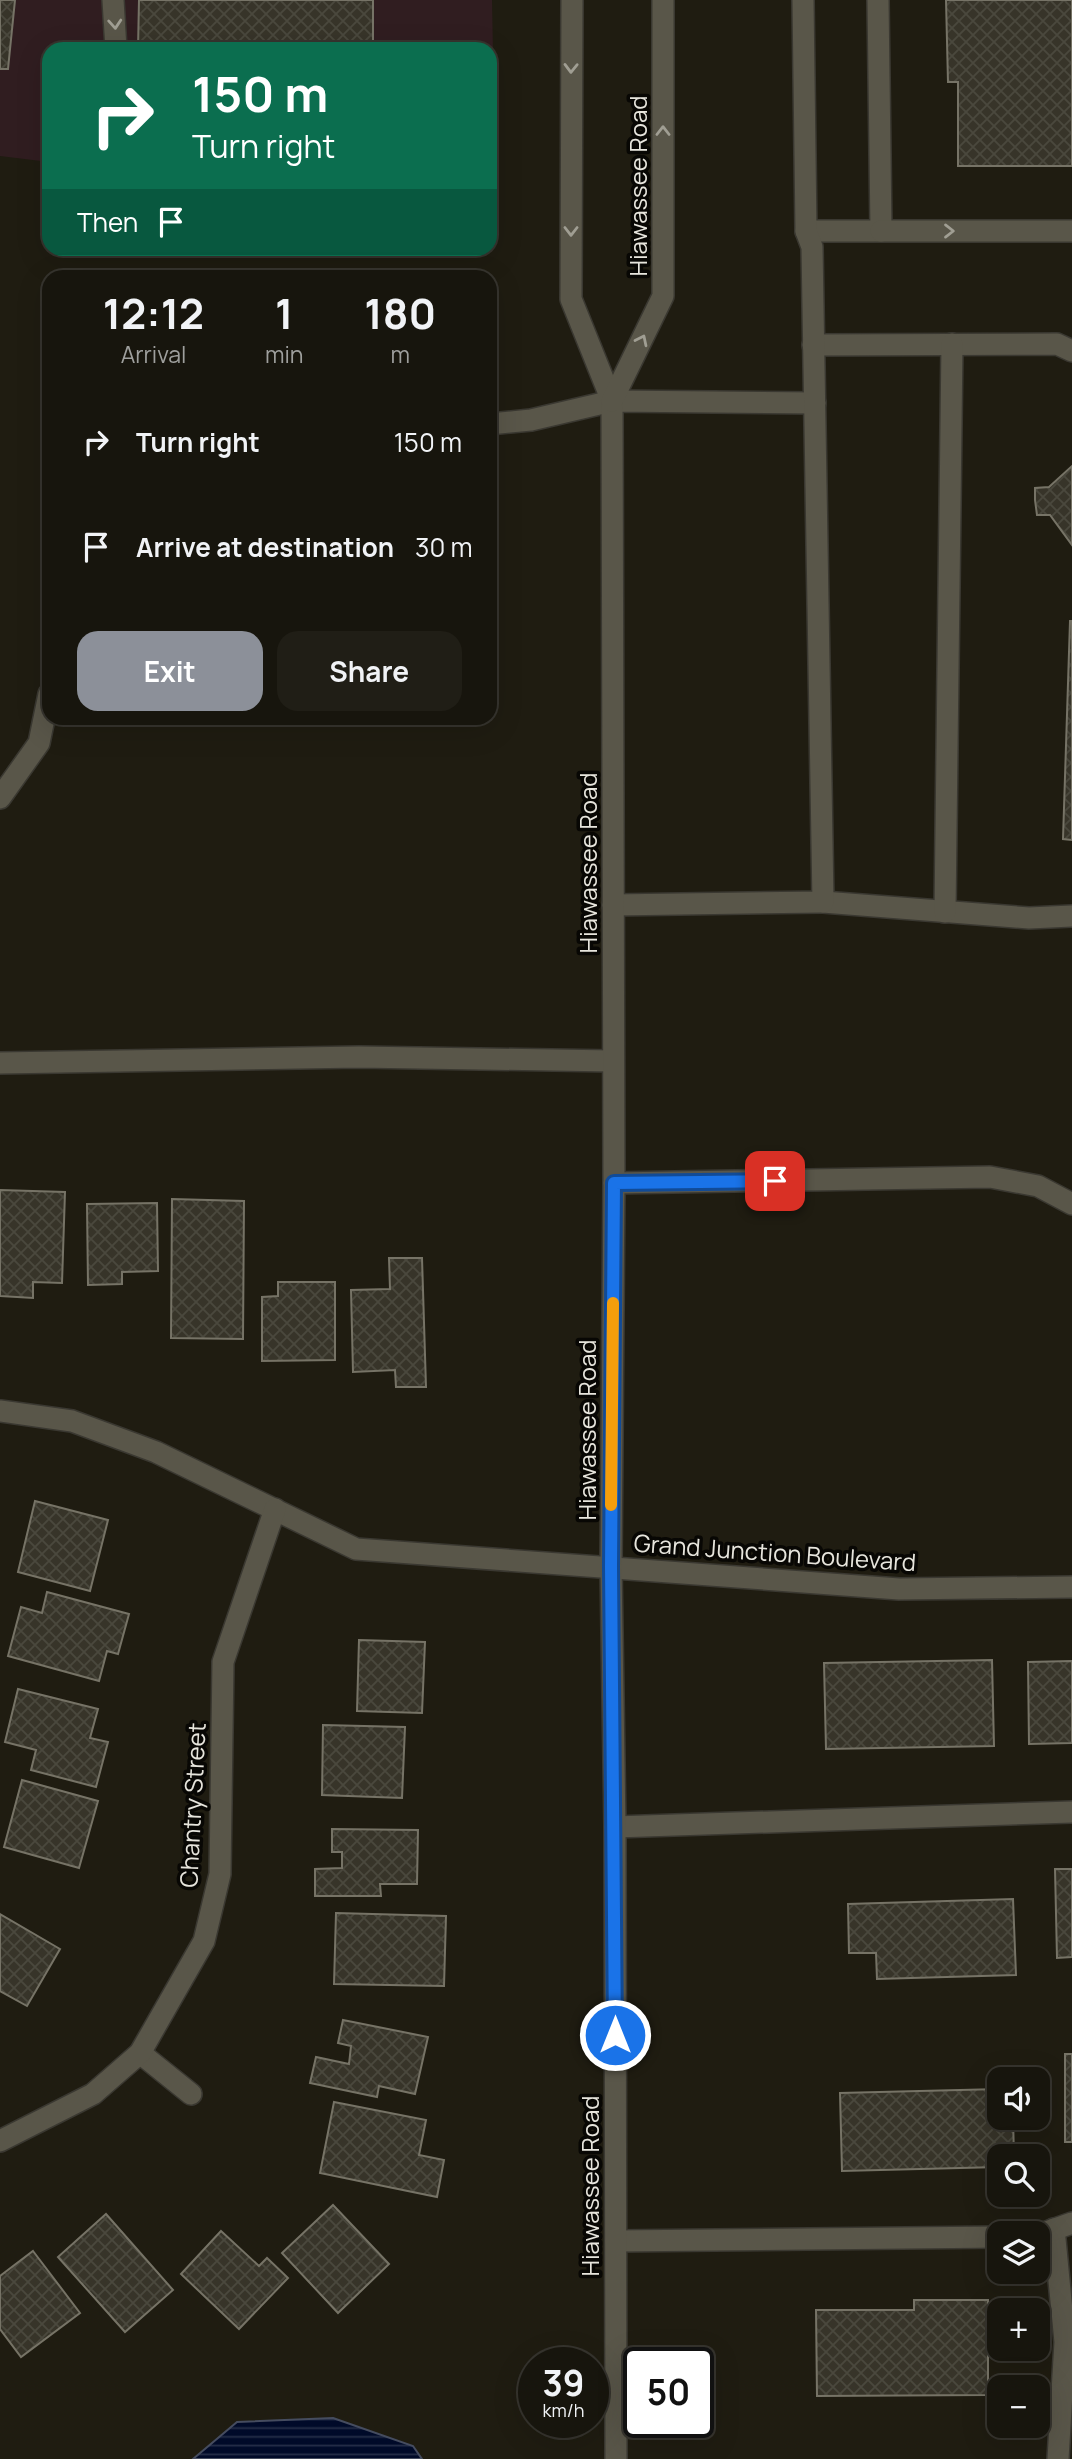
<!DOCTYPE html>
<html lang="en">
<head>
<meta charset="utf-8">
<style>
  body { margin:0; font-family:Manrope,sans-serif; background:#201e16; color:#f1f3f6; height:100vh; display:flex; flex-direction:column; font-size:26px; white-space:nowrap }
  * { box-sizing:border-box; margin:0 }
  p { font-size:23px; color:#9e9f9d }
  .icon { flex:none; width:38px; height:38px; fill:none; stroke:currentColor; stroke-width:2; stroke-linecap:round; stroke-linejoin:round }
  .map { position:relative; flex:1; overflow:hidden }
  .details { position:absolute; left:42px; top:270px; width:455px; height:455px; display:flex; flex-direction:column; background:#17150d; border-radius:21px; box-shadow:0 7px 28px #0002,0 0 0 2px #36342e }
  .details>* { flex:none }
  .guide { position:absolute; left:42px; top:42px; width:455px; height:214px; border-radius:21px; box-shadow:0 7px 28px #0002,0 0 0 2px #36342e; background:#0b6e4f; color:#fff; overflow:hidden }
  .tools { position:absolute; left:987px; top:2067px; display:grid; gap:14px }
  .tools a { display:grid; place-items:center; width:63px; height:63px; border-radius:14px; background:#17150d; box-shadow:0 7px 28px #0002,0 0 0 2px #36342e; font-size:35px }
  .speed { position:absolute; left:518px; top:2347px; display:flex; gap:14px; font-size:35px; font-weight:700; text-align:center }
  .speed>* { display:grid; place-content:center; width:91px; height:91px; border-radius:50%; background:#17150d; box-shadow:0 7px 28px #0002,0 0 0 2px #36342e; line-height:1 }
  .speed small { font-size:18px; font-weight:400 }
  .speed .limit { border:4px solid #111; border-radius:10px; background:#fff; color:#111 }
  .pin { position:absolute; display:grid; place-items:center; width:60px; height:60px; color:#fff; margin:-30px; border-radius:14px; box-shadow:0 4px 10px #0006 }
  .me { position:absolute; width:77px; margin:-38px; rotate:0deg; stroke-linejoin:round; filter:drop-shadow(0 0 5px #0008) }
  .turn { display:flex; align-items:center; gap:24px; height:147px; padding:0 35px; font-size:32px }
  .turn .icon { width:91px; height:91px; stroke-width:2.5 }
  .turn b { display:block; font-size:49px; line-height:60px }
  .then { display:flex; align-items:center; height:66px; padding:0 35px; background:#0003; gap:14px; font-size:26px }
  .eta { display:flex; justify-content:space-evenly; align-items:center; height:119px; text-align:center }
  .eta b { font-size:42px; font-weight:700; line-height:49px }
  .primary-button { display:flex; gap:14px; margin-top:auto; padding:14px 35px }
  .primary-button a { flex:1; height:80px; border-radius:21px; background:#8c9099; color:#fff; font-size:28px; font-weight:700; line-height:80px; text-align:center }
  .primary-button a+a { background:#201e16; color:#f1f3f6 }
  ul { padding:0; list-style:none }
  li { display:flex; align-items:center; gap:21px; height:105px; padding:0 35px }
  li div { flex:1 }
  li b { display:block; font-size:26px }
  li em { font-style:normal }
  .map>svg:first-child { display:block }
  .commercial { fill:#301d20 }
  .water { fill:url(#water-rules); stroke:#454c5f; stroke-width:2 }
  .building { fill:url(#building-cross-hatch); stroke:#767366; stroke-width:2 }
  .lines { fill:none; stroke-linecap:round; stroke-linejoin:round }
  .service-casing { stroke:#3a3831; stroke-width:24 }
  .minor-casing { stroke:#3a3831; stroke-width:24 }
  .secondary-casing { stroke:#3a3831; stroke-width:24 }
  .service { stroke:#595649; stroke-width:21 }
  .minor { stroke:#595649; stroke-width:21 }
  .secondary { stroke:#595649; stroke-width:21 }
  .oneway { stroke:#a09e93 }
  .route-casing { stroke:#114b97; stroke-width:18 }
  .route { stroke:#1a73e8; stroke-width:12 }
  .slow { stroke:#f59e0b; stroke-width:12 }
  .labels { text-anchor:middle; dominant-baseline:central; stroke-width:7; stroke-linejoin:round; paint-order:stroke }
  .street-label { font-size:24px; fill:#e7e5dd; stroke:#080704 }
</style>
</head>
<body>
<div class="map">
<svg width="1072" height="2459" viewBox="0 0 1072 2459">
  <defs>
    <pattern id="water-rules" width="6" height="5" patternUnits="userSpaceOnUse" patternTransform="scale(1.75)"><rect width="6" height="5" fill="#000a29"/><path d="M0 2.5h6" fill="none" stroke="#252e48"/></pattern>
    <pattern id="building-cross-hatch" width="8" height="8" patternUnits="userSpaceOnUse" patternTransform="scale(1.75)"><rect width="8" height="8" fill="#373429"/><path d="M0 0l8 8M0 8l8-8" fill="none" stroke="#4a483d"/></pattern>
  </defs>
  <rect width="100%" height="100%" fill="#1f1c11"/>
  <polygon class="commercial" points="0,0 492,0 495,157 490,157 490,49 49,49 49,162 0,156"/>
  <polygon class="water" points="333,2418 413,2446 422,2459 193,2459 237,2422"/>
  <g class="building">
    <polygon points="0,0 15,0 8,69 0,69"/>
    <polygon points="139,0 373,0 373,49 138,49"/>
    <polygon points="946,0 1072,0 1072,166 958,166 958,82 948,82"/>
    <polygon points="1072,466 1072,545 1050,515 1037,515 1035,500 1035,488 1049,487"/>
    <polygon points="1070,621 1072,621 1072,840 1063,839"/>
    <polygon points="0,1190 65,1192 62,1283 33,1282 33,1298 0,1296"/>
    <polygon points="172,1199 244,1201 243,1339 171,1338"/>
    <polygon points="157,1203 158,1271 122,1272 122,1284 88,1285 87,1204"/>
    <polygon points="389,1258 422,1258 426,1387 396,1387 395,1370 353,1372 351,1290 390,1289"/>
    <polygon points="278,1282 335,1282 335,1360 262,1361 262,1297 278,1296"/>
    <polygon points="35,1501 108,1520 90,1591 18,1572"/>
    <polygon points="47,1592 129,1614 118,1654 107,1651 99,1681 8,1656 21,1607 42,1613"/>
    <polygon points="359,1640 425,1642 422,1713 357,1711"/>
    <polygon points="992,1660 994,1746 826,1749 824,1663"/>
    <polygon points="1072,1661 1072,1743 1029,1744 1028,1662"/>
    <polygon points="18,1689 98,1709 90,1738 108,1742 96,1787 31,1770 36,1750 5,1742"/>
    <polygon points="323,1725 405,1727 402,1798 322,1795"/>
    <polygon points="22,1780 98,1801 79,1868 4,1847"/>
    <polygon points="332,1829 418,1830 417,1884 380,1884 381,1896 315,1896 315,1869 342,1868 342,1852 332,1852"/>
    <polygon points="1055,1869 1072,1869 1072,1957 1057,1958"/>
    <polygon points="1013,1899 1016,1975 877,1979 876,1953 849,1953 848,1904"/>
    <polygon points="336,1913 446,1916 444,1986 334,1984"/>
    <polygon points="0,1914 60,1949 27,2006 0,1991"/>
    <polygon points="343,2020 428,2037 415,2094 379,2086 377,2097 310,2083 316,2057 349,2064 351,2046 338,2043"/>
    <rect x="1065" y="2054" width="7" height="88"/>
    <polygon points="999,2089 999,2118 1013,2118 1014,2156 999,2156 999,2167 842,2171 840,2093"/>
    <polygon points="334,2102 426,2120 419,2155 444,2160 437,2197 320,2173"/>
    <polygon points="333,2205 389,2264 338,2313 282,2253"/>
    <polygon points="106,2214 173,2290 125,2332 58,2257"/>
    <polygon points="221,2231 259,2266 267,2258 288,2278 239,2329 181,2274"/>
    <polygon points="33,2251 80,2313 21,2357 0,2329 0,2276"/>
    <polygon points="914,2300 988,2300 988,2395 817,2396 816,2310 914,2310"/>
  </g>
  <g class="lines">
    <g class="service-casing">
      <g id="service">
        <polyline points="113,0 116,49"/>
        <polyline points="806,231 881,231 878,0"/>
        <polyline points="881,231 1072,231"/>
        <polyline points="813,345 1057,344 1072,351"/>
        <polyline points="490,424 531,420 612,401 815,403"/>
        <polyline points="0,798 39,743 49,694"/>
        <polyline points="823,902 1029,918 1072,916"/>
        <polyline points="613,905 823,902 812,247 806,231 803,0"/>
        <polyline points="945,912 952,344"/>
        <polyline points="0,1063 359,1057 613,1061"/>
        <polyline points="140,2053 191,2094"/>
      </g>
    </g>
    <g class="minor-casing">
      <g id="minor">
        <polyline points="614,1183 990,1177 1038,1186 1072,1204"/>
        <polyline points="0,1411 72,1421 156,1452 356,1549 899,1589 1072,1587"/>
        <polyline points="615,1827 1072,1812"/>
        <polyline points="0,2141 93,2094 140,2053 204,1941 220,1874 223,1662 275,1509"/>
        <polyline points="1054,2229 1065,2342 1058,2459"/>
        <polyline points="1038,2235 1072,2223"/>
        <polyline points="616,2241 999,2237"/>
      </g>
    </g>
    <g class="secondary-casing">
      <g id="secondary">
        <polyline points="572,0 571,299 612,401 614,1183 611,1567 615,1827 616,2459"/>
        <polyline points="612,401 663,296 663,0"/>
      </g>
    </g>
    <use href="#service" class="service"/>
    <use href="#minor" class="minor"/>
    <use href="#secondary" class="secondary"/>
  </g>
  <defs><path id="oneway-chevron" d="M-2-3.5L2.5 0L-2 3.5" fill="none" stroke-width="1.6" stroke-linecap="round" stroke-linejoin="round" transform="scale(1.75)"/></defs>
  <g class="oneway">
    <use href="#oneway-chevron" transform="translate(115 24) rotate(86)"/>
    <use href="#oneway-chevron" transform="translate(571 68) rotate(91)"/>
    <use href="#oneway-chevron" transform="translate(663 131) rotate(-90)"/>
    <use href="#oneway-chevron" transform="translate(571 231) rotate(90)"/>
    <use href="#oneway-chevron" transform="translate(949 231)"/>
    <use href="#oneway-chevron" transform="translate(642 340) rotate(-64)"/>
  </g>
  <g class="lines">
    <g class="route-casing">
      <polyline id="route" points="615,2035 611,1567 614,1183 775,1181"/>
    </g>
    <use href="#route" class="route"/>
    <polyline class="slow" points="611,1505 613,1303"/>
  </g>
  <g class="labels">
    <g class="street-label">
      <text transform="translate(637 186) rotate(-90)">Hiawassee Road</text>
      <text transform="translate(587 863) rotate(-90)">Hiawassee Road</text>
      <text transform="translate(586 1430) rotate(-90)">Hiawassee Road</text>
      <text transform="translate(775 1552) rotate(4)">Grand Junction Boulevard</text>
      <text transform="translate(192 1805) rotate(-87)">Chantry Street</text>
      <text transform="translate(589 2186) rotate(-90)">Hiawassee Road</text>
    </g>
  </g>
</svg>
<div class="tools">
<a><svg class="icon" aria-label="sound" viewBox="0 0 24 24"><path d="M4 9h4l5-4v14l-5-4H4zM17 9q2 3 0 6"/></svg></a>
<a><svg class="icon" aria-label="search" viewBox="0 0 24 24"><circle cx="10" cy="10" r="6"/><path d="M15 15l6 6"/></svg></a>
<a><svg class="icon" aria-label="layers" viewBox="0 0 24 24"><path d="M12 4l9 5-9 5-9-5zM3 14l9 5 9-5"/></svg></a>
<a>+</a>
<a>−</a>
</div>
<div class="speed"><div>39<small>km/h</small></div><div class="limit">50</div></div>
<div class="pin" style="left:775px;top:1181px;background:#d93025"><svg class="icon" aria-label="arrive" viewBox="0 0 24 24"><path d="M6 21V4h12l-3 4 3 4H6"/></svg></div>
<svg class="me" style="left:615px;top:2035px" viewBox="-20 -20 40 40"><circle r="17" fill="#1a73e8" stroke="#fff" stroke-width="3"/><path d="M0-11L8 9 0 5-8 9z" fill="#fff"/></svg>
<div class="guide">
<div class="turn"><svg class="icon" aria-label="right" viewBox="0 0 24 24"><path d="M7 20v-9h11M14 6l5 5-5 5"/></svg><div><b>150 m</b>Turn right</div></div>
<div class="then">Then<svg class="icon" aria-label="arrive" viewBox="0 0 24 24"><path d="M6 21V4h12l-3 4 3 4H6"/></svg></div>
</div>
<section class="details">
<div class="eta">
<div><b>12:12</b><p>Arrival</p></div>
<div><b>1</b><p>min</p></div>
<div><b>180</b><p>m</p></div>
</div>
<ul>
<li><svg class="icon" aria-label="right" viewBox="0 0 24 24"><path d="M7 20v-9h11M14 6l5 5-5 5"/></svg><div><b>Turn right</b></div><em>150 m</em></li>
<li><svg class="icon" aria-label="arrive" viewBox="0 0 24 24"><path d="M6 21V4h12l-3 4 3 4H6"/></svg><div><b>Arrive at destination</b></div><em>30 m</em></li>
</ul>
<div class="primary-button"><a>Exit</a><a>Share</a></div>
</section>
</div>
</body>
</html>
